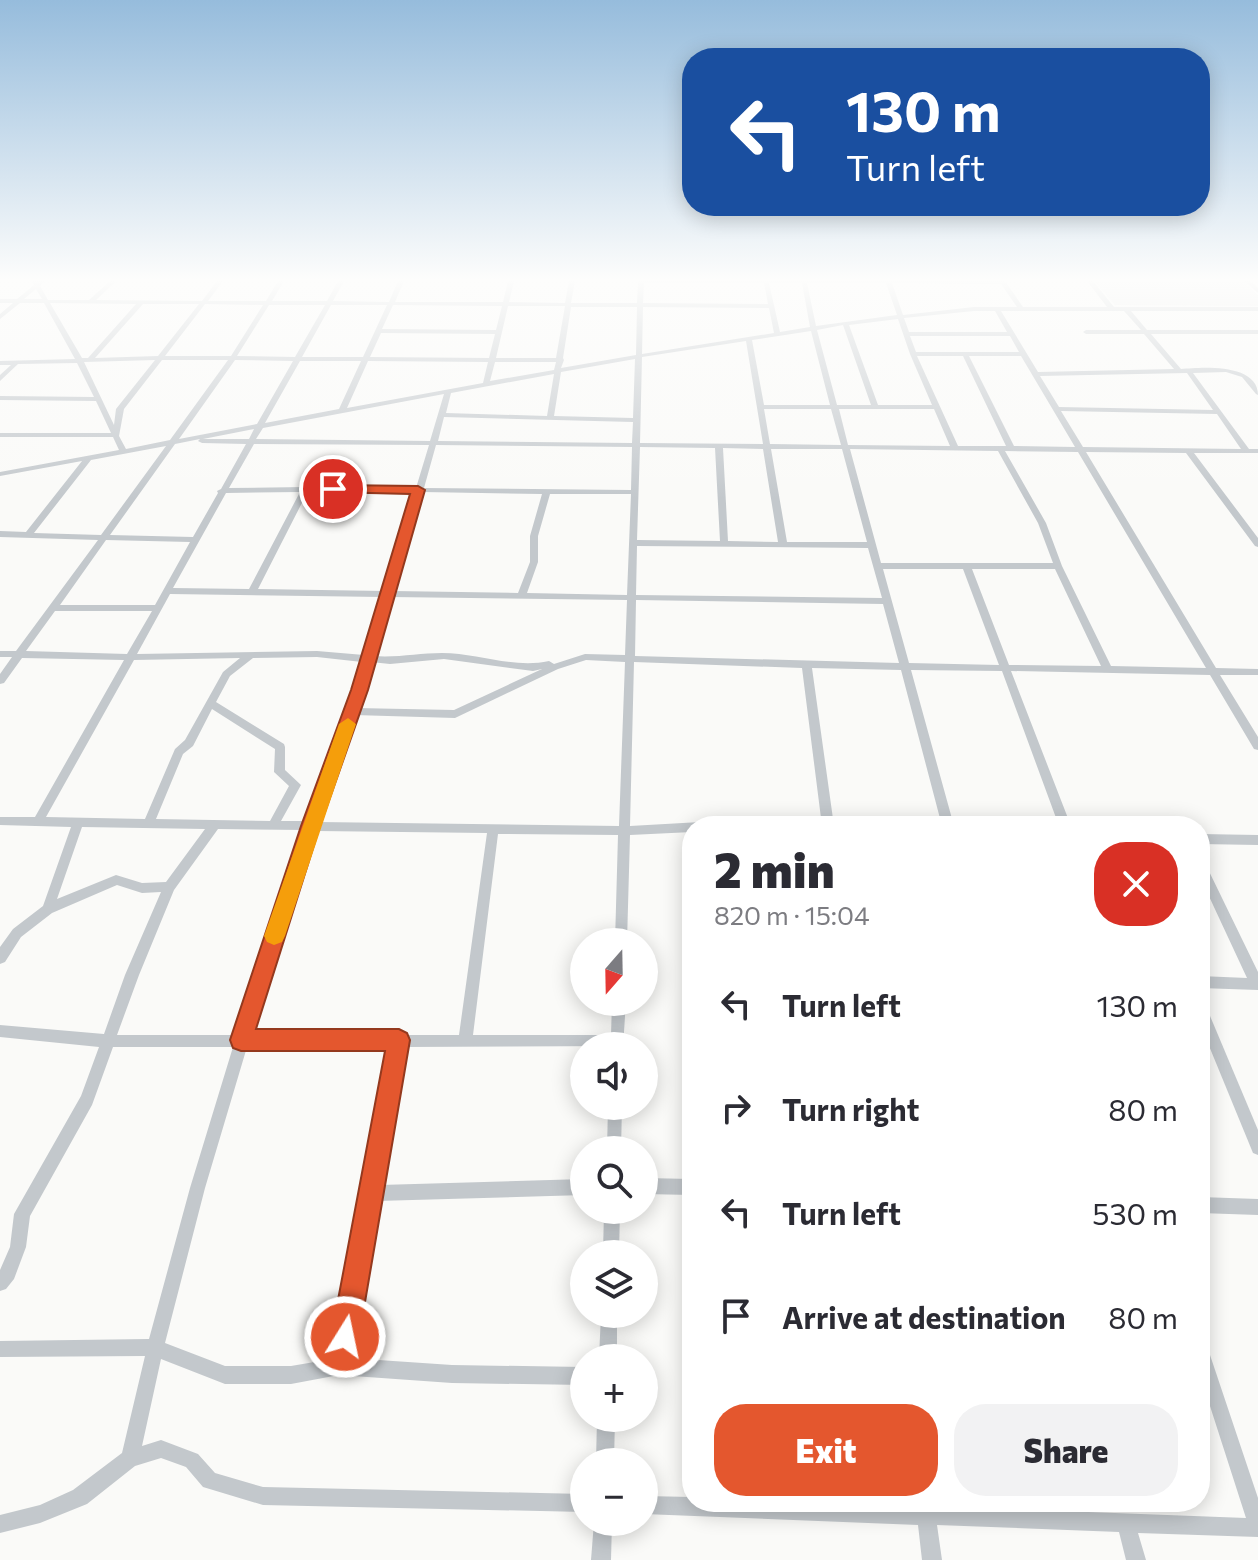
<!DOCTYPE html>
<html lang="en">
<head>
<meta charset="utf-8">
<style>
  body { margin:0; font-family:Commissioner,sans-serif; background:#f2f2f3; color:#2b2b33; height:100vh; display:flex; flex-direction:column; font-size:30px; white-space:nowrap }
  * { box-sizing:border-box; margin:0 }
  p { font-size:26px; color:#7c7c81 }
  .icon { flex:none; width:44px; height:44px; fill:none; stroke:currentColor; stroke-width:2; stroke-linecap:round; stroke-linejoin:round }
  .map { position:relative; flex:1; overflow:hidden }
  .panel { position:absolute; left:682px; top:816px; width:528px; height:696px; display:flex; flex-direction:column; background:#fff; border-radius:32px; box-shadow:0 4px 20px #0003 }
  .panel>* { flex:none }
  .banner { position:absolute; left:682px; top:48px; width:528px; height:168px; border-radius:32px; box-shadow:0 4px 20px #0003; background:#1a4fa0; color:#fff; overflow:hidden }
  .needle { width:52px; rotate:200deg }
  .tools { position:absolute; left:570px; top:928px; display:grid; gap:16px }
  .tools a { display:grid; place-items:center; width:88px; height:88px; border-radius:50%; background:#fff; box-shadow:0 4px 20px #0003; font-size:40px }
  .pin { position:absolute; display:grid; place-items:center; width:68px; height:68px; color:#fff; margin:-34px; border:4px solid #fff; border-radius:50%; box-shadow:0 2px 8px #0007 }
  .me { position:absolute; width:88px; margin:-44px; rotate:10deg; stroke-linejoin:round; filter:drop-shadow(0 0 6px #0008) }
  .turn { display:flex; align-items:center; gap:28px; height:168px; padding:0 32px; font-size:36px }
  .turn .icon { width:104px; height:104px; stroke-width:2.5 }
  .turn b { display:block; font-size:56px; line-height:68px }
  .round { display:grid; place-items:center; flex:none; width:84px; height:84px; border-radius:32px; background:#f2f2f3 }
  .head { display:flex; align-items:center; justify-content:space-between; height:136px; padding:0 32px }
  h1 { font-size:48px; font-weight:800; line-height:60px }
  .button { display:flex; gap:16px; margin-top:auto; padding:16px 32px }
  .button a { flex:1; height:92px; border-radius:32px; background:#e4572e; color:#fff; font-size:32px; font-weight:800; line-height:92px; text-align:center }
  .button a+a { background:#f2f2f3; color:#2b2b33 }
  ul { padding:0; list-style:none }
  li { display:flex; align-items:center; gap:24px; height:104px; padding:0 32px }
  li div { flex:1 }
  li b { display:block; font-size:30px }
  li em { font-style:normal }
  .map>svg:first-child { display:block }
  .built { fill:#e8e9e9 }
  .lines { fill:none; stroke-linecap:round; stroke-linejoin:round }
  .minor { fill:#c3c8cc; fill-rule:evenodd }
  .route { fill:#e4572e; stroke:#94391e; stroke-width:2 }
  .slow { fill:#f59e0b }
</style>
</head>
<body>
<div class="map">
<svg width="1258" height="1560" viewBox="0 0 1258 1560">
  <rect width="100%" height="100%" fill="#fafaf8"/>
  <polygon class="built" points="1094,281 1242,281 1258,295 1258,306 1115,305"/>
  <g class="lines">
    <g class="minor">
      <path d="M 31,281 L 45,281 L 40,286 L 48,300 L 89,300 L 110,281 L 116,281 L 96,300 L 202,301 L 217,281 L 223,281 L 208,301 L 266,301 L 278,281 L 284,281 L 272,301 L 327,301 L 338,281 L 344,281 L 333,301 L 389,302 L 398,281 L 404,281 L 395,302 L 503,302 L 508,281 L 514,281 L 509,302 L 565,303 L 569,281 L 575,281 L 571,303 L 637,303 L 638,281 L 1005,281 L 1023,307 L 1107,307 L 1087,281 L 1093,281 L 1114,307 L 1258,307 L 1258,311 L 1131,311 L 1147,330 L 1258,330 L 1258,334 L 1151,334 L 1181,369 C 1202,367 1258,363 1258,395 L 1256,394 L 1242,377 L 1226,372 L 1193,373 L 1249,449 L 1258,449 L 1258,453 L 1194,453 L 1258,538 L 1258,547 L 1255,546 L 1186,453 L 1086,452 L 1216,668 L 1258,669 L 1258,675 L 1220,675 L 1258,737 L 1258,750 L 1254,749 L 1210,675 L 1011,671 L 1071,826 L 1059,826 L 1002,671 L 911,670 L 954,826 L 942,826 L 901,670 L 812,668 L 834,826 L 822,826 L 802,668 L 634,662 L 630,826 L 718,821 L 722,823 L 724,826 L 692,826 L 692,832 L 630,835 L 627,942 L 615,942 L 618,835 L 498,834 L 473,1035 L 611,1035 L 612,1002 L 626,1002 L 623,1046 L 405,1047 L 380,1185 L 584,1179 L 584,1195 L 377,1201 L 349,1358 L 452,1365 L 584,1367 L 584,1385 L 452,1383 L 339,1375 L 291,1384 L 225,1384 L 161,1359 L 142,1446 L 161,1440 L 198,1454 L 215,1473 L 263,1487 L 584,1494 L 584,1512 L 263,1505 L 203,1487 L 186,1467 L 161,1458 L 135,1466 L 87,1504 L 40,1523 L 0,1533 L 0,1515 L 40,1505 L 73,1490 L 122,1453 L 145,1356 L 0,1357 L 0,1341 L 149,1339 L 190,1188 L 233,1047 L 113,1047 L 92,1105 L 30,1216 L 26,1247 L 14,1279 L 6,1289 L 0,1291 L 0,1270 L 10,1247 L 14,1214 L 81,1096 L 99,1047 L 0,1037 L 0,1025 L 104,1034 L 125,975 L 161,892 L 142,893 L 117,885 L 52,913 L 21,937 L 5,962 L 0,964 L 0,947 L 13,929 L 43,906 L 71,827 L 0,825 L 0,817 L 35,817 L 124,660 L 22,658 L 4,683 L 0,684 L 0,674 L 12,657 L 0,657 L 0,651 L 16,651 L 98,540 L 0,537 L 0,531 L 26,532 L 82,461 L 0,476 L 0,472 L 119,450 L 113,437 L 0,437 L 0,433 L 111,433 L 96,401 L 0,400 L 0,396 L 94,397 L 77,363 L 18,364 L 0,381 L 0,375 L 11,365 L 0,365 L 0,361 L 75,359 L 44,303 L 20,303 L 0,319 L 0,314 L 13,303 L 0,303 L 0,299 L 17,299 L 34,285 ZM 644,283 L 764,283 L 768,304 L 643,303 ZM 769,283 L 802,283 L 810,327 L 780,332 ZM 807,283 L 886,283 L 897,315 L 816,326 ZM 892,283 L 1001,284 L 1017,307 L 974,307 L 903,315 ZM 36,289 L 42,299 L 24,299 ZM 50,303 L 136,304 L 88,358 L 82,358 ZM 143,304 L 199,304 L 158,356 L 95,358 ZM 205,304 L 263,305 L 231,356 L 165,356 ZM 269,305 L 325,305 L 295,357 L 237,356 ZM 331,305 L 387,305 L 363,357 L 302,357 ZM 393,305 L 502,306 L 496,330 L 382,329 ZM 508,306 L 565,306 L 556,358 L 496,358 ZM 571,307 L 637,307 L 636,355 L 561,368 L 564,360 L 563,358 ZM 643,307 L 769,308 L 774,333 L 642,354 ZM 974,311 L 995,311 L 1007,332 L 909,332 L 904,318 ZM 1001,311 L 1124,311 L 1141,330 L 1086,330 L 1083,332 L 1086,334 L 1144,334 L 1174,369 L 1038,372 ZM 898,319 L 910,354 L 932,405 L 878,405 L 849,325 ZM 843,325 L 871,405 L 837,405 L 817,330 ZM 811,331 L 830,405 L 764,405 L 752,340 ZM 381,333 L 495,334 L 489,358 L 370,357 ZM 910,336 L 1010,336 L 1019,352 L 916,352 ZM 746,341 L 763,444 L 640,443 L 642,357 ZM 917,356 L 963,356 L 1006,446 L 958,446 ZM 969,356 L 1021,356 L 1075,447 L 1014,446 ZM 635,359 L 633,418 L 554,416 L 561,372 ZM 155,360 L 116,409 L 114,425 L 84,362 ZM 162,360 L 228,360 L 170,440 L 126,449 L 119,436 L 124,409 ZM 235,360 L 293,361 L 257,424 L 179,439 ZM 300,361 L 361,361 L 339,409 L 265,423 ZM 368,361 L 488,362 L 483,383 L 347,408 ZM 495,362 L 556,362 L 554,370 L 490,381 ZM 1187,373 L 1213,410 L 1059,407 L 1040,376 ZM 554,374 L 547,416 L 446,413 L 451,393 ZM 444,394 L 430,441 L 256,439 L 263,428 ZM 764,409 L 831,409 L 841,445 L 770,444 ZM 839,409 L 934,409 L 950,446 L 848,445 ZM 1061,411 L 1217,414 L 1241,449 L 1083,447 ZM 444,417 L 633,422 L 632,443 L 438,441 ZM 254,429 L 249,439 L 203,439 ZM 200,439 L 198,441 L 202,443 L 246,444 L 221,489 L 217,491 L 218,493 L 193,537 L 110,535 L 175,444 ZM 254,444 L 429,445 L 416,488 L 305,487 L 229,488 ZM 436,445 L 632,447 L 631,490 L 424,488 ZM 166,446 L 101,535 L 34,533 L 91,460 ZM 640,447 L 715,448 L 720,541 L 637,540 ZM 723,448 L 763,449 L 778,542 L 728,541 ZM 771,449 L 842,449 L 867,542 L 787,542 ZM 850,449 L 998,451 L 1038,523 L 1053,563 L 881,563 ZM 1005,451 L 1078,452 L 1206,668 L 1111,666 L 1062,566 L 1046,523 ZM 308,491 L 415,492 L 384,591 L 258,589 ZM 300,492 L 249,589 L 173,588 L 226,493 ZM 423,492 L 542,494 L 530,536 L 530,562 L 518,593 L 393,591 ZM 550,494 L 631,494 L 627,595 L 527,593 L 538,562 L 538,536 ZM 106,540 L 190,542 L 155,605 L 60,605 ZM 637,546 L 868,548 L 882,598 L 636,595 ZM 883,569 L 963,569 L 999,665 L 909,663 ZM 972,569 L 1055,569 L 1101,666 L 1009,665 ZM 170,594 L 382,597 L 364,655 L 317,651 L 137,654 ZM 391,597 L 627,600 L 625,655 L 585,654 L 554,664 L 549,661 C 514,669 478,653 442,653 C 419,653 397,658 373,656 ZM 636,600 L 883,604 L 899,663 L 635,656 ZM 55,611 L 152,611 L 127,654 L 26,651 ZM 317,657 L 362,662 L 308,821 L 281,821 L 301,785 L 285,770 L 285,747 L 284,744 L 216,702 L 230,676 L 253,658 ZM 240,658 L 223,672 L 185,740 L 175,749 L 145,819 L 46,817 L 134,660 ZM 444,659 L 533,671 L 542,669 L 454,710 L 356,708 L 371,662 L 390,664 ZM 586,660 L 625,662 L 619,826 L 319,822 L 354,715 L 455,718 L 558,669 ZM 212,709 L 275,749 L 274,772 L 289,786 L 270,821 L 156,819 L 183,754 L 193,746 ZM 82,827 L 205,829 L 166,882 L 142,883 L 116,875 L 57,899 ZM 218,829 L 305,830 L 237,1035 L 117,1035 L 139,975 L 174,890 ZM 317,831 L 487,833 L 459,1035 L 251,1035 ZM 247,1047 L 391,1047 L 332,1359 L 291,1366 L 225,1366 L 165,1343 L 205,1188 Z"/>
      <polygon points="1244,281 1250,281 1258,288 1258,293"/>
      <polygon points="730,821 760,821 764,823 766,826 724,826 726,823"/>
      <polygon points="1200,834 1258,835 1258,845 1200,844"/>
      <polygon points="1200,859 1204,861 1258,972 1258,990 1200,988 1200,976 1247,978 1200,877"/>
      <polygon points="1200,1002 1205,1004 1258,1130 1258,1155 1253,1153 1200,1024"/>
      <polygon points="608,1106 622,1106 621,1150 607,1150"/>
      <polygon points="644,1178 692,1179 692,1195 644,1194"/>
      <polygon points="1200,1197 1258,1199 1258,1215 1200,1213"/>
      <polygon points="604,1210 620,1210 619,1254 603,1254"/>
      <polygon points="601,1314 617,1314 617,1358 599,1358"/>
      <polygon points="1200,1341 1206,1343 1208,1349 1258,1498 1258,1537 1138,1533 1146,1560 1126,1560 1119,1532 937,1525 942,1560 922,1560 918,1525 644,1514 644,1496 692,1497 692,1502 813,1502 915,1506 915,1502 933,1502 934,1506 1246,1518 1200,1375"/>
      <polygon points="597,1418 615,1418 614,1462 596,1462"/>
      <polygon points="594,1522 612,1522 611,1560 591,1560"/>
    </g>
  </g>
  <linearGradient id="sky" x2="0" y2="1"><stop stop-color="#96bcdc"/><stop offset="0.56" stop-color="#fdfdfc"/><stop offset="1" stop-color="#fdfdfc" stop-opacity="0"/></linearGradient>
  <rect width="1258" height="499" fill="url(#sky)"/>
  <polygon class="route" points="333,485 418,486 425,490 368,690 320,826 256,1029 399,1029 407,1033 410,1040 359,1337 355,1347 345,1351 335,1347 331,1337 385,1051 241,1051 233,1048 230,1040 301,826 351,690 410,494 329,492 327,489"/>
  <polygon class="slow" points="348,718 356,724 285,936 282,942 274,945 267,942 264,936 339,724"/>
</svg>
<div class="tools">
<a><svg class="needle" viewBox="-14 -14 28 28"><path d="M0-13l5 13h-10z" fill="#e53935"/><path d="M0 13l5-13h-10z" fill="#7c7c81"/></svg></a>
<a><svg class="icon" aria-label="sound" viewBox="0 0 24 24"><path d="M4 9h4l5-4v14l-5-4H4zM17 9q2 3 0 6"/></svg></a>
<a><svg class="icon" aria-label="search" viewBox="0 0 24 24"><circle cx="10" cy="10" r="6"/><path d="M15 15l6 6"/></svg></a>
<a><svg class="icon" aria-label="layers" viewBox="0 0 24 24"><path d="M12 4l9 5-9 5-9-5zM3 14l9 5 9-5"/></svg></a>
<a>+</a>
<a>−</a>
</div>
<div class="pin" style="left:333px;top:489px;background:#d93025"><svg class="icon" aria-label="arrive" viewBox="0 0 24 24"><path d="M6 21V4h12l-3 4 3 4H6"/></svg></div>
<svg class="me" style="left:345px;top:1337px" viewBox="-20 -20 40 40"><circle r="17" fill="#e4572e" stroke="#fff" stroke-width="3"/><path d="M0-11L8 9 0 5-8 9z" fill="#fff"/></svg>
<div class="banner">
<div class="turn"><svg class="icon" aria-label="left" viewBox="0 0 24 24"><path d="M17 20v-9H6M10 6l-5 5 5 5"/></svg><div><b>130 m</b>Turn left</div></div>
</div>
<section class="panel">
<div class="head"><div><h1>2 min</h1><p>820 m · 15:04</p></div><a class="round" style="background:#d93025;color:#fff"><svg class="icon" aria-label="close" viewBox="0 0 24 24"><path d="M6 6l12 12M18 6L6 18"/></svg></a></div>
<ul>
<li><svg class="icon" aria-label="left" viewBox="0 0 24 24"><path d="M17 20v-9H6M10 6l-5 5 5 5"/></svg><div><b>Turn left</b></div><em>130 m</em></li>
<li><svg class="icon" aria-label="right" viewBox="0 0 24 24"><path d="M7 20v-9h11M14 6l5 5-5 5"/></svg><div><b>Turn right</b></div><em>80 m</em></li>
<li><svg class="icon" aria-label="left" viewBox="0 0 24 24"><path d="M17 20v-9H6M10 6l-5 5 5 5"/></svg><div><b>Turn left</b></div><em>530 m</em></li>
<li><svg class="icon" aria-label="arrive" viewBox="0 0 24 24"><path d="M6 21V4h12l-3 4 3 4H6"/></svg><div><b>Arrive at destination</b></div><em>80 m</em></li>
</ul>
<div class="button"><a>Exit</a><a>Share</a></div>
</section>
</div>
</body>
</html>
